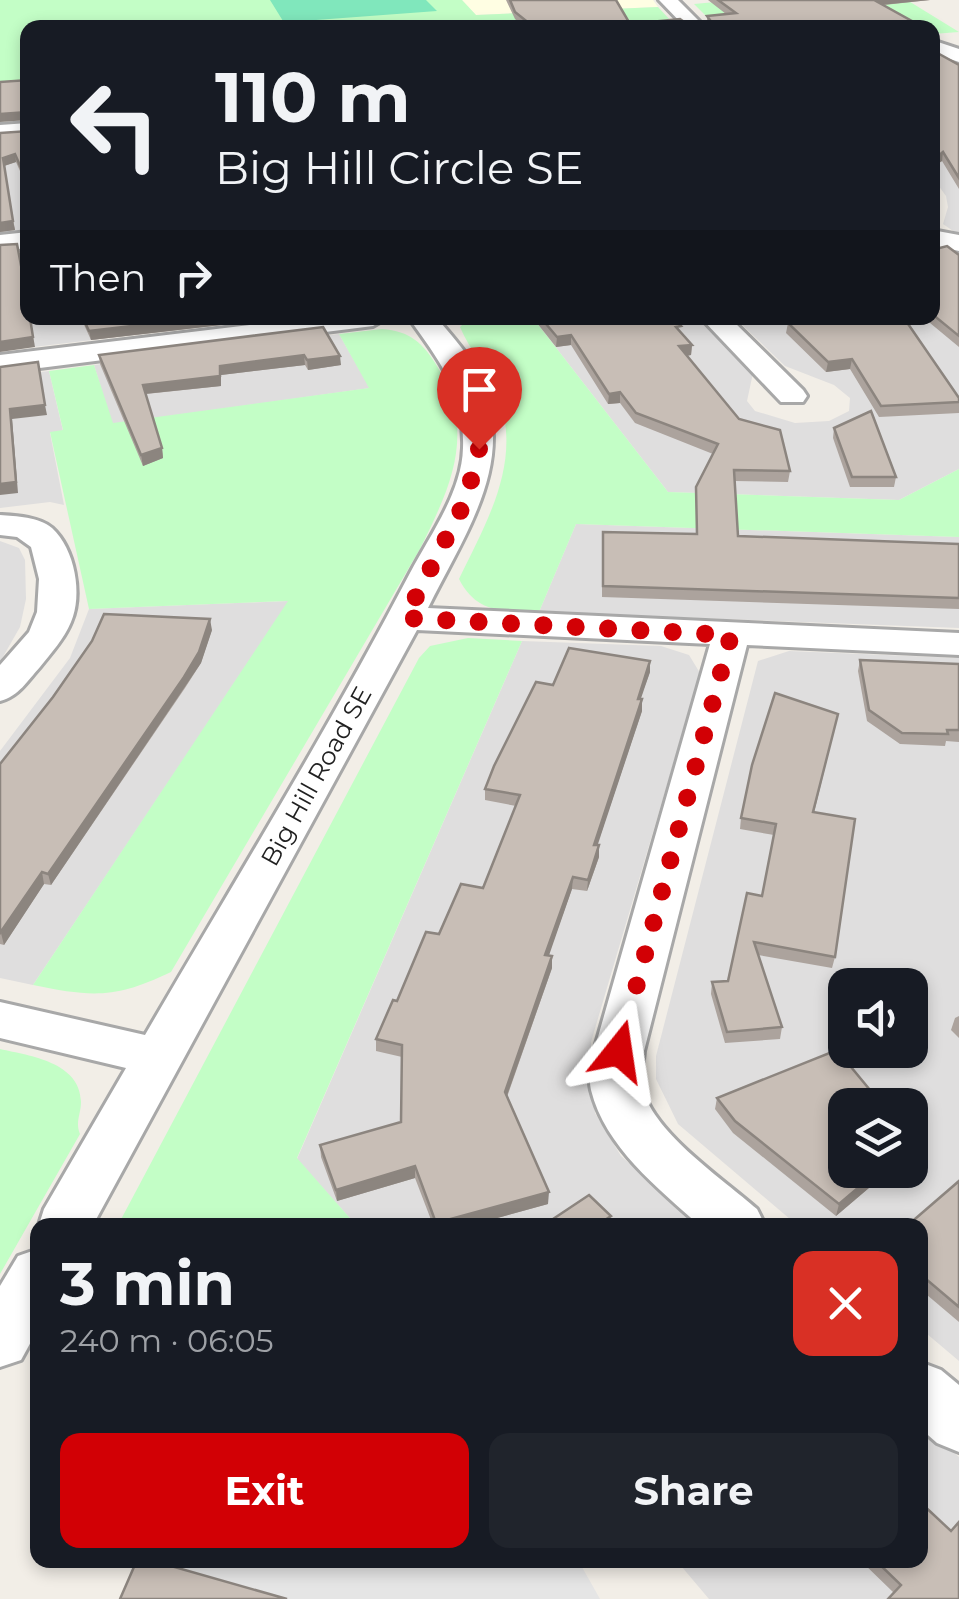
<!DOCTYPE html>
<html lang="en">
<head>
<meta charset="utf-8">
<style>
  body { margin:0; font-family:Montserrat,sans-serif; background:#20242c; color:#f1f3f6; height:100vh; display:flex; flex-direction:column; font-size:38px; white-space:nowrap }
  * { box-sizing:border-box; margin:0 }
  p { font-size:32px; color:#9ea1a6 }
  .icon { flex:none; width:55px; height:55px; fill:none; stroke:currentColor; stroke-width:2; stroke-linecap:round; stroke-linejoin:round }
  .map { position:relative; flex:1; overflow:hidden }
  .panel { position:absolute; left:30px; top:1218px; width:898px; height:350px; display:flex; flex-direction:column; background:#171b24; border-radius:20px; box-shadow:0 5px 15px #0003 }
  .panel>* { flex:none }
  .top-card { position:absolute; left:20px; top:20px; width:920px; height:305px; border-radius:20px; box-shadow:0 5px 15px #0003; background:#171b24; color:#f1f3f6; overflow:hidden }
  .tools { position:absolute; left:828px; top:968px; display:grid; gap:20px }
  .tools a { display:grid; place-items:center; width:100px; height:100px; border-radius:20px; background:#171b24; box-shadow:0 5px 15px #0003; font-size:50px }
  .pin { position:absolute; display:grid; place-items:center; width:85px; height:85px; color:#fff; margin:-102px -42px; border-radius:50% 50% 50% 0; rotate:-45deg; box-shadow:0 0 10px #0007 }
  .pin .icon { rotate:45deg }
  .me { position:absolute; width:110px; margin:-55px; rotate:15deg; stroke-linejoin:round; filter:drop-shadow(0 0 8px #0008) }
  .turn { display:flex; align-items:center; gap:35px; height:210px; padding:0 30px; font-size:45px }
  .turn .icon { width:130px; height:130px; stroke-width:2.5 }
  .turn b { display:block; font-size:70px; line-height:85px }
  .then { display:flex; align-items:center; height:95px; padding:0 30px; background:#0003; gap:20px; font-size:38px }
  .round { display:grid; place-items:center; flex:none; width:105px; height:105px; border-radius:20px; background:#20242c }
  .overview { display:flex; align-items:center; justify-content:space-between; height:170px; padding:0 30px }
  h1 { font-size:60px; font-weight:700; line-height:75px }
  .cta { display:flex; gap:20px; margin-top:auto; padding:20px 30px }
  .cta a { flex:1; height:115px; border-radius:20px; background:#d20005; color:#fff; font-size:40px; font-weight:700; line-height:115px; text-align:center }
  .cta a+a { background:#20242c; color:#f1f3f6 }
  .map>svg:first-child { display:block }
  .residential { fill:#dfdede; fill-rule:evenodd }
  .education { fill:#fffee3 }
  .park { fill:#c3fec6 }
  .pitch { fill:#80e7bc }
  .parking { fill:#e5e5e5 }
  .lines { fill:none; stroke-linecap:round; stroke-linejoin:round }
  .minor-casing { stroke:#a8a8a8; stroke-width:6 }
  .minor { fill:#fff; fill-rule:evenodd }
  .wall { fill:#aca39d }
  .shaded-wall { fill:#8c857f }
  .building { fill:#c8beb6; stroke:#8c857f; stroke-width:2.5 }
  .route { stroke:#d20005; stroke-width:18; stroke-dasharray:0 32.4 }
  .labels { text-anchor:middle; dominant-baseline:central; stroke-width:9; stroke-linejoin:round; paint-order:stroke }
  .street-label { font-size:25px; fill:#212121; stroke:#fff }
</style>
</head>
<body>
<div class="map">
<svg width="959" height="1599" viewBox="0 0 959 1599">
  <rect width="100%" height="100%" fill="#f2eee7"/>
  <g class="residential">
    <polygon points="933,49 959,63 959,235 943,224 948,207 946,196 933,178"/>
    <polygon points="27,133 27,233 0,236 0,136"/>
    <polygon points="933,246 959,249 959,469 899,500 668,492 533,318 699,318 753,373 747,401 755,411 795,423 829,421 849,411 850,398 834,385 785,366 735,318 932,318"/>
    <polygon points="27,250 28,318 278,318 0,351 0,253"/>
    <polygon points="339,334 370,388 112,424 94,365"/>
    <polygon points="49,371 63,431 50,433 64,505 50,502 0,508 0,377"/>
    <polygon points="576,524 959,537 959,628 539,612"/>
    <polygon points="0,541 19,548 25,560 26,599 20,627 0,662"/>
    <polygon points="289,601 33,985 0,978 0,751 70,658 89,609"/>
    <polygon points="522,641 661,646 689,655 700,673 591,1042 595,1113 621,1156 700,1225 356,1225 297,1159"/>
    <path d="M 789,651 L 959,658 L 959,1361 L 920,1328 L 920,1225 L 797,1225 L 678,1124 L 656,1079 L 656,1056 L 758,661 ZM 845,985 L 910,985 L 910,1050 L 845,1050 ZM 845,1105 L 910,1105 L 910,1170 L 845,1170 Z"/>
    <polygon points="920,1423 959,1457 959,1599 709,1599 676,1560 920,1560"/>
  </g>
  <polygon class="education" points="462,0 653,0 658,7 476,15"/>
  <g class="park">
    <polygon points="0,0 462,0 476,15 658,7 672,22 660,28 28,28 27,85 0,87"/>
    <polygon points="737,0 907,0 959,32 933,34 932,28 717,27 694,4"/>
    <path d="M 469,318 L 533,318 L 668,492 L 899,500 L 959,469 L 959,537 L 576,524 L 539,612 C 503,611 477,614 459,579 C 487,521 523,461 498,395 C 488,370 470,351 460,327 Z"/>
    <path d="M 382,329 C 410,331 423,343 437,366 C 477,432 451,486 420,549 L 171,972 C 115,999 92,997 33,985 L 288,601 L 89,609 L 50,432 L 63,430 L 49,371 L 94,365 L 113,423 L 369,388 L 339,334 Z"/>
    <polygon points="468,638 522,641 297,1158 356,1225 118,1225 419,658 430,646"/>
    <path d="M 0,1049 C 31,1056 80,1062 81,1102 C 81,1114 75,1122 80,1134 L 0,1274 Z"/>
  </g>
  <polygon class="pitch" points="270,0 426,0 437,11 316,20 372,20 403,27 310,27 306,20 283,21"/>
  <polygon class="parking" points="135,1560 578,1560 600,1599 227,1599 130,1572"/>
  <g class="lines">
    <g class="minor-casing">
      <g id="minor">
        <polygon points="659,0 678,0 706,28 686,28"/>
        <polygon points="932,40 959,49 959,62 932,53"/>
        <polygon points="28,123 28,137 0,139 0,125"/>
        <polygon points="932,230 959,235 959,251 932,245"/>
        <polygon points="28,232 28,248 0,251 0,235"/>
        <polygon points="309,318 387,318 373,326 0,373 0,355"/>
        <path d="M 409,318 L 437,318 C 449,333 465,350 475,367 C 522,456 467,529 428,608 L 959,633 L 959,655 L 747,645 L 644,1051 C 643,1064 639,1078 643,1090 C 655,1134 723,1179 757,1209 L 765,1225 L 699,1225 C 658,1188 605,1147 591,1090 C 588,1078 592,1064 594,1051 L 710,644 L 417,630 L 93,1225 L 38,1228 L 44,1209 L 126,1068 L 0,1038 L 0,1002 L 145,1035 C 234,882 328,730 410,573 C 430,535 462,492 463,448 C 465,391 439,361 409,318 Z"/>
        <polygon points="701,318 730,318 803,390 807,396 803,402 781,402"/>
        <path d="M 0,515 C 16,516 39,517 52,528 C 75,549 83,595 71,622 C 64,639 51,653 40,667 C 27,681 19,696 0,701 L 0,665 L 29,632 L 37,612 L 39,579 L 31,547 L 17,537 L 0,535 Z"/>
        <polygon points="38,1249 38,1329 21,1360 0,1367 0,1286 18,1256"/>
        <polygon points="920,1362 941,1370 959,1385 959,1452 937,1443 920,1428"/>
      </g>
    </g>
    <use href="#minor" class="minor"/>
  </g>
  <g class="wall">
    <polygon points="506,0 616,0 630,24 707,24 707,16 726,14 708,0 930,0 884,5 919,25 918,28 525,28 515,19"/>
    <polygon points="959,65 959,189 942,161 935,166"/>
    <polygon points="28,131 28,189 16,162 4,166 15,230 0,232 0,133"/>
    <polygon points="932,250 959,255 959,347 924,318 932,318"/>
    <polygon points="81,318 283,318 91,340"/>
    <polygon points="533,318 673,318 681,333 692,345 691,355 687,356 739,419 790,471 788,482 735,481 738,536 959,544 959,609 602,597 602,543 696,534 696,487 713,454 635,423 620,403 608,404 571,345 556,347"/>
    <polygon points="791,318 904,318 959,398 959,413 879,417 850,369 826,372 786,333 788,323 793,322"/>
    <polygon points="323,327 341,365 308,370 305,365 221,375 221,386 146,394 162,448 163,458 143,466 100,364 99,355"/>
    <polygon points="834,428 896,477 894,487 850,487 833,438"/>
    <polygon points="212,630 201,663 185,688 51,885 44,884 4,945 0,944 0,764"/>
    <polygon points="860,660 959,664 959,742 946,741 945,746 900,744 867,721 858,671"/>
    <polygon points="650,672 640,699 642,699 642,711 597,845 599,845 599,857 587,891 572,889 548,956 552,956 552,968 507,1097 548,1204 472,1225 433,1225 415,1178 337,1201 321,1157 320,1145 401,1122 402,1057 376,1051 376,1039 439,934 483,888 516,806 485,800 485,789 553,685"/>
    <polygon points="838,714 814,813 835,957 832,968 758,955 782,1027 780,1039 725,1043 711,994 712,982 728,981 762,896 774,835 740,829 741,818"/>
    <polygon points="959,1016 959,1038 951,1030 955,1018"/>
    <polygon points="717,1098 890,1170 836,1216 733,1133 715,1109"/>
    <polygon points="959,1181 959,1322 920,1289 920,1225"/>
    <polygon points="951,1531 894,1593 860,1560 920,1560"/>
  </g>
  <g class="shaded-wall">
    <polygon points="872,0 930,0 871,6"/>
    <polygon points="28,112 28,120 0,122 0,114"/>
    <polygon points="943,152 942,161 932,167 932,158"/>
    <polygon points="15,154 16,162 4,166 3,158"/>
    <polygon points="13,221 15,230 0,232 0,223"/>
    <polygon points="30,318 35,347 0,352 0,342"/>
    <polygon points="200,318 283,318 91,340 89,331"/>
    <polygon points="571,335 571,345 556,347 557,337"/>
    <polygon points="692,345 691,355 678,357 679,346"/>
    <polygon points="304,355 305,365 221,375 221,386 144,394 143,385 220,366"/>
    <polygon points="340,356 341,365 308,370 307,360"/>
    <polygon points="852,359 850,369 826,372 828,362"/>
    <polygon points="620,392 620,403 608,404 609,394"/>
    <polygon points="45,405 47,415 12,419 18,493 0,495 0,484 10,409"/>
    <polygon points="162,448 163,458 143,466 141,455"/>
    <polygon points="210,619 212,630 201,663 51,885 48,874"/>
    <polygon points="650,661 650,672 637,710 638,699"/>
    <polygon points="642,699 642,711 594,856 594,845"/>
    <polygon points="599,845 599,857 587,891 588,880"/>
    <polygon points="42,872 44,884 4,945 1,933"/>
    <polygon points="573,877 572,889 545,967 545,955"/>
    <polygon points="552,956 552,968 504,1104 505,1092"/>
    <polygon points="924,1132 921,1144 910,1153 910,1144"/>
    <polygon points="415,1166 415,1178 337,1201 336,1190"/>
    <polygon points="879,1170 890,1170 836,1216 839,1204"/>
    <polygon points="549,1192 548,1204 472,1225 436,1225 436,1223"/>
  </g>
  <g class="building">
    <polygon points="510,0 616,0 630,24 680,19 687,24 707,24 710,20 707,16 736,13 718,0 874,0 919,25 893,28 535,28 515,12"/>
    <polygon points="932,50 959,65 959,178 943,152 937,157 932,158"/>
    <polygon points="28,80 28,112 0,114 0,82"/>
    <polygon points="28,131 28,184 15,154 3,158 13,221 0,223 0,133"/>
    <polygon points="17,244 28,303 28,318 30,318 33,337 0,342 0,245"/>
    <polygon points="947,246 959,255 959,336 932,314 932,250"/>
    <polygon points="83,318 200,318 89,331"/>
    <polygon points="541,318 673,318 681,326 676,327 692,345 679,346 739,419 780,430 790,471 734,470 738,536 959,544 959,598 603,586 603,532 697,534 696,487 718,444 636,413 620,392 609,394 571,335 557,337"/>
    <polygon points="796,318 904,318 959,398 959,402 881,406 852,359 828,362 788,323 797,321"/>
    <polygon points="323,327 340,356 307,360 304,355 220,366 220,376 143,385 162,448 141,455 99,355"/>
    <polygon points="38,362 45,405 10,409 16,482 0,484 0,367"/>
    <polygon points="871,411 896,477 852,477 834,428"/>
    <polygon points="104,614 210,619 199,652 184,677 48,874 42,872 0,933 0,764 53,697 92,641"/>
    <polygon points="569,648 650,661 638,699 642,699 594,845 599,845 588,880 573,877 545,955 552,956 505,1092 549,1192 436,1223 415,1166 336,1190 320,1145 401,1122 402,1045 376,1039 393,1000 397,1001 426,932 439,934 461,884 483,888 520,795 485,789 494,766 536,682 553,685"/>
    <polygon points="860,660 959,664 959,730 947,730 948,734 902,733 869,710"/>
    <polygon points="775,693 838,714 813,812 855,819 835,957 754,942 782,1027 727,1032 712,982 728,981 747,893 762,896 776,824 741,818 752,765"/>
    <polygon points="837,1050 875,1096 887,1105 845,1105 845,1170 879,1170 839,1204 735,1121 717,1098"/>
    <polygon points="910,1122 924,1132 910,1144"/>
    <polygon points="959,1181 959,1307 920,1274 920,1225 908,1225"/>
    <polygon points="589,1195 611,1216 602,1222 605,1225 544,1225"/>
    <polygon points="920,1502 951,1531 959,1522 959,1599 888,1599 901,1585 875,1560 920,1560"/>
    <polygon points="137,1560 150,1560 287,1599 120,1599"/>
  </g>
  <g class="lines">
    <polyline class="route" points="479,449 466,500 405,618 731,635 619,1051"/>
  </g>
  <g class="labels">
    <g class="street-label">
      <text transform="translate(316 776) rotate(-61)">Big Hill Road SE</text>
    </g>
  </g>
</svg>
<div class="tools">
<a><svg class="icon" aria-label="sound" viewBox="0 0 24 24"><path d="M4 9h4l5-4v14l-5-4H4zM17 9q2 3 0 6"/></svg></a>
<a><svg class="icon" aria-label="layers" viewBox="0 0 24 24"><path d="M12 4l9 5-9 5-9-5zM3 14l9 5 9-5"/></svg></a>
</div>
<div class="pin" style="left:479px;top:449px;background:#d93025"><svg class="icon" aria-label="arrive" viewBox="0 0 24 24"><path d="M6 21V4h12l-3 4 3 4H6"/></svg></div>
<svg class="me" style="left:619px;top:1051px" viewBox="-20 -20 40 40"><path d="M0-17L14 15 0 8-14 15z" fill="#d20005" stroke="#fff" stroke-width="4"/></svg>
<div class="top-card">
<div class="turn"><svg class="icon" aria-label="left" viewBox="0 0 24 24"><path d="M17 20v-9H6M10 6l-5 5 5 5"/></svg><div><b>110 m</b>Big Hill Circle SE</div></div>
<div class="then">Then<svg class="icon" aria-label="right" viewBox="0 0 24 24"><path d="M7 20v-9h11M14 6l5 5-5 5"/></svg></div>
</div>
<section class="panel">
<div class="overview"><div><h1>3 min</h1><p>240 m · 06:05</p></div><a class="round" style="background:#d93025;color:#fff"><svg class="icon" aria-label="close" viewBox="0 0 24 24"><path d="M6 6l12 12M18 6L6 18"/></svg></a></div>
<div class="cta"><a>Exit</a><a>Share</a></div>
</section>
</div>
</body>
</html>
